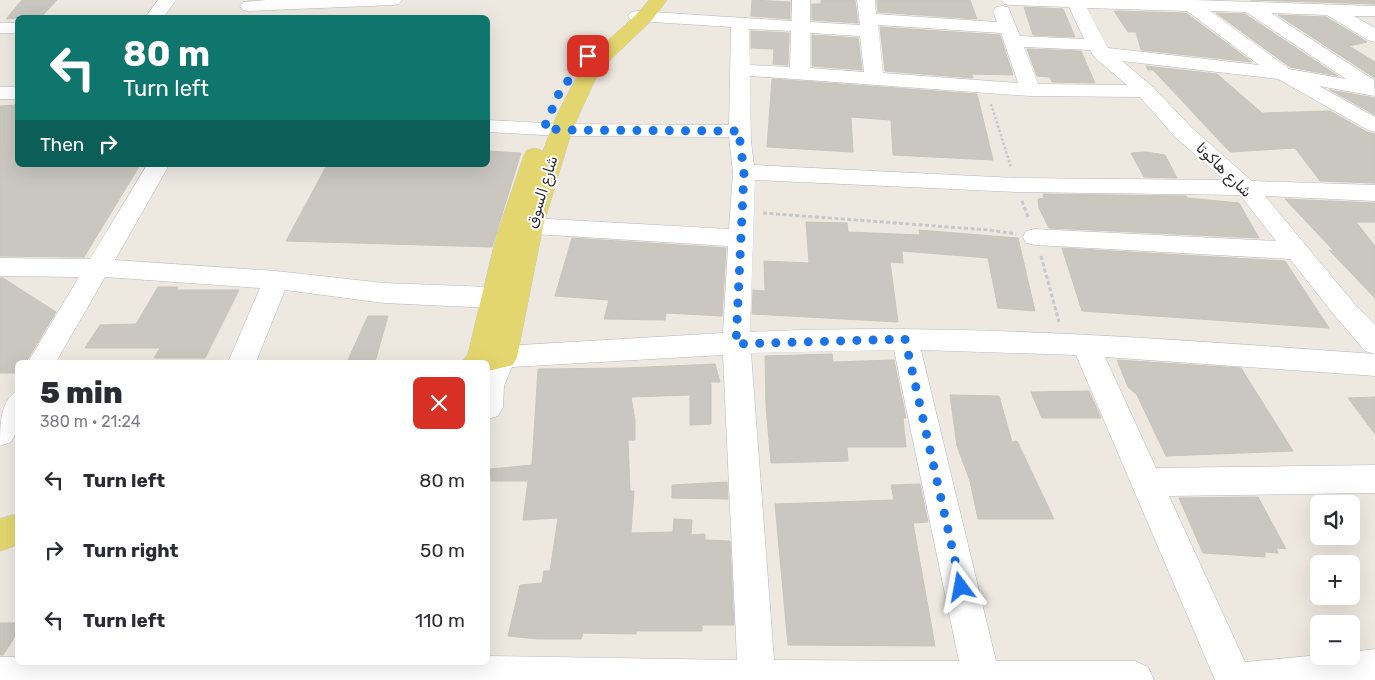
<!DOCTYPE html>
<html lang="en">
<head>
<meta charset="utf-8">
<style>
  body { margin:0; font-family:Rubik,"Noto Naskh Arabic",sans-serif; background:#f7f7f7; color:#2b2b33; height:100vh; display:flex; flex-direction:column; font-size:19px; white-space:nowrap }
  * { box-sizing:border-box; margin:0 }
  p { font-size:16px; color:#7c7c81 }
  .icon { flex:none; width:28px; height:28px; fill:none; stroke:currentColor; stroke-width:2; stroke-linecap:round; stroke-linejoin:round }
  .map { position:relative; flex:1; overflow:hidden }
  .side { position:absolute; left:15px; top:360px; width:475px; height:305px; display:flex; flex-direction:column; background:#fff; border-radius:8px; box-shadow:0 5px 20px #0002 }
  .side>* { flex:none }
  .guide { position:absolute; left:15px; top:15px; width:475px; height:152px; border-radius:8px; box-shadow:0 5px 20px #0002; background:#0f766e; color:#fff; overflow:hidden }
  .tools { position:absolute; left:1310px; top:495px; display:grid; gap:10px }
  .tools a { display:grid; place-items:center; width:50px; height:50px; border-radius:8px; background:#fff; box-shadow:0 5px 20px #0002; font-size:25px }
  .pin { position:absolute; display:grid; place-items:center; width:42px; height:42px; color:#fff; margin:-21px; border-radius:10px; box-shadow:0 2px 8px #0006 }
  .me { position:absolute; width:55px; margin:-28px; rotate:347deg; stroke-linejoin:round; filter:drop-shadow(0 0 4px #0008) }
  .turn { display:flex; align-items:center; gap:18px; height:105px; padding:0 25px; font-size:22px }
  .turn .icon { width:65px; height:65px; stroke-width:2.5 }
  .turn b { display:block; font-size:35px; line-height:42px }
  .then { display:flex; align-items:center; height:48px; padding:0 25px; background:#0003; gap:10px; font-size:19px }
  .round { display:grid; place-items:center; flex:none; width:52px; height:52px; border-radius:8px; background:#f7f7f7 }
  .summary { display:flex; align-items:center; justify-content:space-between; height:85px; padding:0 25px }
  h1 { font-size:30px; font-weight:800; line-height:38px }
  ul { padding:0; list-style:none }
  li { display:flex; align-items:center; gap:15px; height:70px; padding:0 25px }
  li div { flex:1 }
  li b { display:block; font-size:19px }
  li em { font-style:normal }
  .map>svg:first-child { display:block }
  .building { fill:#c9c7bf; stroke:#c8c5ba }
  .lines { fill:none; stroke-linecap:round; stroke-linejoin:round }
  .minor-casing { stroke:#b4b5bf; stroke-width:1 }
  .major-casing { stroke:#c8c8c8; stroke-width:1 }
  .path-far1 { stroke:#c8c8c8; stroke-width:2.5; stroke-dasharray:2.5 2; stroke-linecap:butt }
  .path { stroke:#c8c8c8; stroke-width:3; stroke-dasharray:4 2.5; stroke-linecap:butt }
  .minor { fill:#fff; fill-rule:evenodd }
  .major { fill:#e4d66e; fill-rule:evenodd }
  .route { stroke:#1a73e8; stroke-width:9; stroke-dasharray:0 16.2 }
  .labels { text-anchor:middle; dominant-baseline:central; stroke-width:4; stroke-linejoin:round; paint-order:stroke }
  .street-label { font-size:15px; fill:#2d2d2d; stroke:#fff }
</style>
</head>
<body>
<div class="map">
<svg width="1375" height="680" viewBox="0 0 1375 680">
  <rect width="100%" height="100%" fill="#ede9e1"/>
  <g class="building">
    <polygon points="22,0 57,0 42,16 6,19"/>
    <polygon points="752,0 790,2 790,19 751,16"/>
    <polygon points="821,0 855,0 858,23 812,20 812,4 821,4"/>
    <polygon points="877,0 970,0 977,19 878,12"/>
    <polygon points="1251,0 1375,0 1375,4"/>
    <polygon points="1024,7 1063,9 1075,37 1033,35"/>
    <polygon points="1114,11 1186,13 1252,62 1141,50 1136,32 1128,32"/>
    <polygon points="1216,13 1245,14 1338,76 1290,67"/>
    <polygon points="1278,15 1326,17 1361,38 1367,42 1349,46 1375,62 1375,78"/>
    <polygon points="880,27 1000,35 1013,75 972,74 973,78 885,71"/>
    <polygon points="751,31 789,33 788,65 773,64 774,49 751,48"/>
    <polygon points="812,35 858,38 862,70 812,66"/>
    <polygon points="1027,49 1081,51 1095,83 1052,82 1050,77 1037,76"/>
    <polygon points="1146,66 1217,74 1262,113 1330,111 1367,132 1375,134 1375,183 1320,181 1295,148 1230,152 1153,70 1148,70"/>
    <polygon points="772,79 977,94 993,160 893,155 891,120 851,117 853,152 767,147"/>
    <polygon points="1330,90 1375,98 1375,115"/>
    <polygon points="18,105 18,165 140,165 84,257 0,256 0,106"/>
    <polygon points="488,151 521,153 492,247 286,241 327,165 488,165"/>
    <polygon points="1146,152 1165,155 1177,178 1144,177 1131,153"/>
    <polygon points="1043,194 1186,196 1187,198 1239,203 1259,238 1049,228 1039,208 1038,199 1044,198"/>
    <polygon points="1285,199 1375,203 1375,222 1356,222 1375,246 1375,298 1329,250 1334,251"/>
    <polygon points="806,222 847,223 848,232 920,235 919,230 1018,238 1035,311 998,308 988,258 902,251 903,263 890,262 898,322 752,314 753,290 765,291 764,261 809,263"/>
    <polygon points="572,238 726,248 722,316 666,313 665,320 604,319 609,300 555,296"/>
    <polygon points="1062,248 1285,261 1329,328 1082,311"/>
    <polygon points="0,278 3,278 56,312 26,362 18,362 18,373 0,373"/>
    <polygon points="158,287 178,287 177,290 239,290 205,358 154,358 160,348 85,348 100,325 136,324"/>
    <polygon points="368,316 388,316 375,362 347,362"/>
    <polygon points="832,354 833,362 894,360 906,418 903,418 906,447 847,447 848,461 771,463 766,406 765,356"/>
    <polygon points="1117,360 1241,368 1293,451 1166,456 1137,395 1128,387"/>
    <polygon points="715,364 720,382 711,382 711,424 690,425 690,395 631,397 635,420 635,440 628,440 630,491 634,491 631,533 673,532 674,519 692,520 691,535 705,534 705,540 730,541 734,625 702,625 702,631 636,631 636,634 583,633 581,639 538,639 508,636 520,585 542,583 544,571 550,571 558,518 523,520 528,481 491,481 490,469 532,465 538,369 625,368"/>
    <polygon points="1089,391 1101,418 1042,418 1031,392"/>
    <polygon points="950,395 999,396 1012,442 1017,441 1054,519 978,519 970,481 957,446"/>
    <polygon points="1375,397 1375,434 1348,398"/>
    <polygon points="727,482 728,499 672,498 672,485"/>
    <polygon points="920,484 928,522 913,523 935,646 788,645 775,504 894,500 891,485"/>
    <polygon points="1258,497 1286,549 1276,548 1278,553 1265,552 1265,557 1203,553 1179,498"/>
    <polygon points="0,623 18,623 18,632 3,655 0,655"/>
  </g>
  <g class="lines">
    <g class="minor-casing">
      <g id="minor">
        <polygon points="158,0 176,0 163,18 145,18"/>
        <polygon points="267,0 402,0 399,4 393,5 249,11 243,10 240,6 243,2"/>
        <path d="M 792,0 L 810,0 L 810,22 L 860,25 L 857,0 L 875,0 L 876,14 L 997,22 L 993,11 L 996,7 L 1002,6 L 1008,7 L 1020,36 L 1084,39 L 1069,7 L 1010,5 L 1004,4 L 1001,0 L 1194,0 L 1375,6 L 1375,16 L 1354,16 L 1375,28 L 1375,42 L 1368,40 L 1327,15 L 1271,13 L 1374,80 L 1375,96 L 1319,86 L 1375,117 L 1375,132 L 1368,130 L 1278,79 L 1122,61 L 1153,87 L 1191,127 L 1252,181 L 1375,185 L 1375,201 L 1265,196 L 1353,302 L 1375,325 L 1375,376 L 1105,357 L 1156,468 L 1375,465 L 1375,493 L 1169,496 L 1245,662 L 1319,655 L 1319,656 L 1351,656 L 1351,652 L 1375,649 L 1375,680 L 1215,680 L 1076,355 L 921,350 L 996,661 L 1135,661 L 1148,667 L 1154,680 L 0,680 L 0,657 L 18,657 L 18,662 L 488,662 L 488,656 L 737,660 L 723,355 L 512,367 L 504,386 L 503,407 L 498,416 L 488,419 L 486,362 L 493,349 L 503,346 L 723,333 L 728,246 L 534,234 L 508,245 L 499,243 L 496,237 L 499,231 L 531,218 L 729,229 L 733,172 L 729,137 L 561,136 L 488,132 L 488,120 L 561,124 L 729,125 L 731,27 L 637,21 L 631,20 L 628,16 L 631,12 L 637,11 L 792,21 ZM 1087,8 L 1187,11 L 1259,65 L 1108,48 ZM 1210,11 L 1246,12 L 1346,79 L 1289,69 ZM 878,25 L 1001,33 L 1018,83 L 883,73 ZM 749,29 L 791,31 L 790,67 L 750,65 ZM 810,33 L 860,36 L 864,72 L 810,68 ZM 1024,47 L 1090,50 L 1094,57 L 1127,85 L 1038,84 ZM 750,76 L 1030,96 L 1140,97 L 1175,137 L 1224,180 L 1016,178 L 754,165 L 751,142 ZM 755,180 L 1016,192 L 1240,195 L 1276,241 L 1035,229 L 1026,231 L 1023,237 L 1026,243 L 1035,245 L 1290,259 L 1335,316 L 1365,351 L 1375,354 C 1167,339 959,322 750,332 ZM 894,350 L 959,661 L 774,660 L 751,353 Z"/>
        <rect x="0" y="23" width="18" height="10"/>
        <rect x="0" y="87" width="18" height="12"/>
        <polygon points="147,165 169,165 115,260 276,271 384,283 516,288 525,291 529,298 525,305 516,308 493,308 384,303 285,290 256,362 228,362 260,288 105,277 56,362 28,362 79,277 0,276 0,258 90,259"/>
        <path d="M 18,391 L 18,430 L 11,442 L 0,446 C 0,425 0,399 18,391 Z"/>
      </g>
    </g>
    <g class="major-casing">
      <g id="major">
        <path d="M 649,0 L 667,0 L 651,21 L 608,62 L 595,80 L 572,130 L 543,226 L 517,357 L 513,365 L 488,371 L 488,362 L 462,362 L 468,354 L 496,237 L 524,155 L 527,150 L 535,148 L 543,151 C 555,117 570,83 594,55 C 611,35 633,21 649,0 Z"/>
        <polygon points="18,514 18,545 0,551 0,519"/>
      </g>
    </g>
    <polyline class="path-far1" points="991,104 1011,167"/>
    <g class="path">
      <polyline points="1022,201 1029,219"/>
      <polyline points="763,213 989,230 1016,234"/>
      <polyline points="1041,256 1059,322"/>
    </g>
    <use href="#minor" class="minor"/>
    <use href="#major" class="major"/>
  </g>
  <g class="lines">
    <polyline class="route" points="588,56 560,91 544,128 562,130 740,131 740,142 744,172 736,344 905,339 961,587"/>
  </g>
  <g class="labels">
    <g class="street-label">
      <text transform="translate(1224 170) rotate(44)">شارع هاكوتا</text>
      <text transform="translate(542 192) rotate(-73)">شارع السوق</text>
    </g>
  </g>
</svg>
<div class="tools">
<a><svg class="icon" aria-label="sound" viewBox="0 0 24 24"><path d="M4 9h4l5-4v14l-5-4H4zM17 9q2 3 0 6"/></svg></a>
<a>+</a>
<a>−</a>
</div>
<div class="pin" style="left:588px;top:56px;background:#d93025"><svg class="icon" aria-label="arrive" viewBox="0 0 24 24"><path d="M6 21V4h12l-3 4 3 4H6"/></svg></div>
<svg class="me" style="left:961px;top:587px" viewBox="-20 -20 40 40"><path d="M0-17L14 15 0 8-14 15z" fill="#1a73e8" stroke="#fff" stroke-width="4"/></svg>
<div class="guide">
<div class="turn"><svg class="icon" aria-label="left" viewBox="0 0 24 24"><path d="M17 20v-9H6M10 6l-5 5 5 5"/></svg><div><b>80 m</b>Turn left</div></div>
<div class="then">Then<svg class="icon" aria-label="right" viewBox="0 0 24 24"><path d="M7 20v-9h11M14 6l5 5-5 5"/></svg></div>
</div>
<section class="side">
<div class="summary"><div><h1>5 min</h1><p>380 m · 21:24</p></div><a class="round" style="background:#d93025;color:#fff"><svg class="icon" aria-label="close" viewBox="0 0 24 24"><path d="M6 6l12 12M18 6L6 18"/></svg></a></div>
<ul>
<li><svg class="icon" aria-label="left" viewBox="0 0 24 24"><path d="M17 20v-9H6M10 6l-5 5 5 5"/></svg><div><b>Turn left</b></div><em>80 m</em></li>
<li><svg class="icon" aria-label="right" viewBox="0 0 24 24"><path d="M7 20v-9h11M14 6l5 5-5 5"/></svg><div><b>Turn right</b></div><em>50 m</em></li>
<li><svg class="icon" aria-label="left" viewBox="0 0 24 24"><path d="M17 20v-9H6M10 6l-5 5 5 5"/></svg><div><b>Turn left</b></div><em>110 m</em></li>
</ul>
</section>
</div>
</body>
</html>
